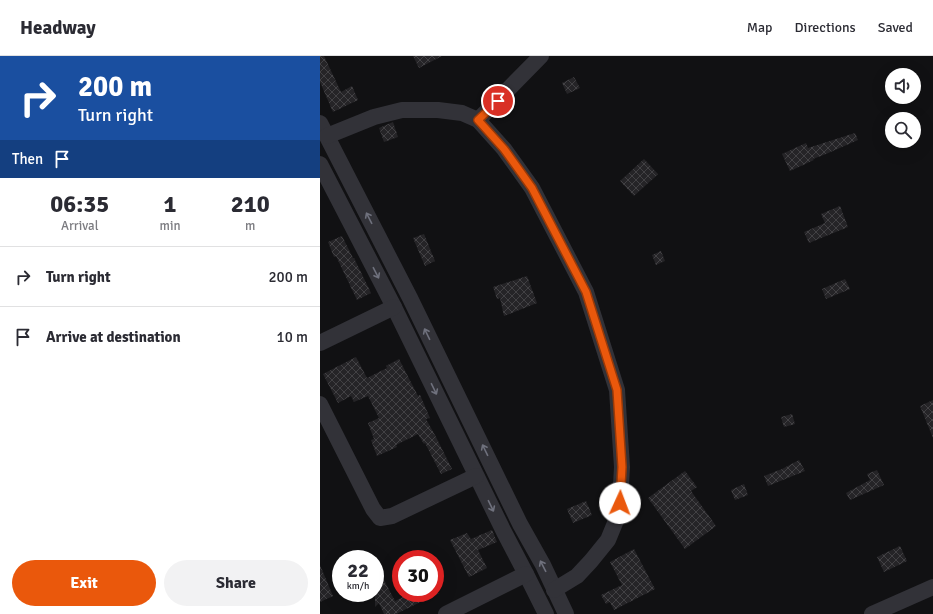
<!DOCTYPE html>
<html lang="en">
<head>
<meta charset="utf-8">
<style>
  body { margin:0; font-family:Signika,sans-serif; background:#f2f2f3; color:#2b2b33; height:100vh; display:flex; flex-direction:column; font-size:15px; white-space:nowrap }
  * { box-sizing:border-box; margin:0 }
  p { font-size:13px; color:#7c7c81 }
  .icon { flex:none; width:22px; height:22px; fill:none; stroke:currentColor; stroke-width:2; stroke-linecap:round; stroke-linejoin:round }
  .map { position:relative; flex:1; overflow:hidden }
  .side { display:flex; flex-direction:column; background:#fff; width:320px }
  .side>* { flex:none }
  .guide { background:#1a4fa0; color:#fff; overflow:hidden }
  .tools { position:absolute; left:565px; top:12px; display:grid; gap:8px }
  .tools a { display:grid; place-items:center; width:36px; height:36px; border-radius:50%; background:#fff; box-shadow:0 4px 16px #0002; font-size:20px }
  .speed { position:absolute; left:12px; top:494px; display:flex; gap:8px; font-size:20px; font-weight:700; text-align:center }
  .speed>* { display:grid; place-content:center; width:52px; height:52px; border-radius:50%; background:#fff; box-shadow:0 4px 16px #0002; line-height:1 }
  .speed small { font-size:10px; font-weight:400 }
  .speed .limit { border:6px solid #d22; background:#fff; color:#111 }
  .pin { position:absolute; display:grid; place-items:center; width:34px; height:34px; color:#fff; margin:-17px; border:2px solid #fff; border-radius:50%; box-shadow:0 1px 4px #0007 }
  .me { position:absolute; width:44px; margin:-22px; rotate:2deg; stroke-linejoin:round; filter:drop-shadow(0 0 3px #0008) }
  .turn { display:flex; align-items:center; gap:14px; height:84px; padding:0 12px; font-size:18px }
  .turn .icon { width:52px; height:52px; stroke-width:2.5 }
  .turn b { display:block; font-size:28px; line-height:34px }
  .then { display:flex; align-items:center; height:38px; padding:0 12px; background:#0003; gap:8px; font-size:15px }
  .eta { display:flex; justify-content:space-evenly; align-items:center; height:68px; text-align:center }
  .eta b { font-size:24px; font-weight:700; line-height:28px }
  .primary-button { display:flex; gap:8px; margin-top:auto; padding:8px 12px }
  .primary-button a { flex:1; height:46px; border-radius:24px; background:#ea580c; color:#fff; font-size:16px; font-weight:700; line-height:46px; text-align:center }
  .primary-button a+a { background:#f2f2f3; color:#2b2b33 }
  ul { padding:0; list-style:none }
  li { display:flex; align-items:center; gap:12px; height:60px; padding:0 12px; border-top:1px solid #e1e1e2 }
  li div { flex:1 }
  li b { display:block; font-size:15px }
  li em { font-style:normal }
  header { display:flex; align-items:center; gap:24px; box-sizing:border-box; height:56px; padding:0 20px; background:#fff; border-bottom:1px solid #e1e1e2 }
  header strong { font-size:19px }
  nav { display:flex; gap:22px; margin-inline-start:auto; font-size:14px }
  main { display:flex; flex:1; min-height:0 }
  .map>svg:first-child { display:block }
  .building { fill:url(#building-cross-hatch) }
  .lines { fill:none; stroke-linecap:round; stroke-linejoin:round }
  .street { stroke:#323238; stroke-width:16 }
  .oneway { stroke:#6f717d }
  .route-casing { stroke:#983908; stroke-width:10 }
  .route { stroke:#ea580c; stroke-width:7 }
</style>
</head>
<body>
<header>
<strong>Headway</strong>
<nav><a>Map</a><a>Directions</a><a>Saved</a></nav>
</header>
<main>
<section class="side">
<div class="guide">
<div class="turn"><svg class="icon" aria-label="right" viewBox="0 0 24 24"><path d="M7 20v-9h11M14 6l5 5-5 5"/></svg><div><b>200 m</b>Turn right</div></div>
<div class="then">Then<svg class="icon" aria-label="arrive" viewBox="0 0 24 24"><path d="M6 21V4h12l-3 4 3 4H6"/></svg></div>
</div>
<div class="eta">
<div><b>06:35</b><p>Arrival</p></div>
<div><b>1</b><p>min</p></div>
<div><b>210</b><p>m</p></div>
</div>
<ul>
<li><svg class="icon" aria-label="right" viewBox="0 0 24 24"><path d="M7 20v-9h11M14 6l5 5-5 5"/></svg><div><b>Turn right</b></div><em>200 m</em></li>
<li><svg class="icon" aria-label="arrive" viewBox="0 0 24 24"><path d="M6 21V4h12l-3 4 3 4H6"/></svg><div><b>Arrive at destination</b></div><em>10 m</em></li>
</ul>
<div class="primary-button"><a>Exit</a><a>Share</a></div>
</section>
<div class="map">
<svg width="613" height="558" viewBox="0 0 613 558">
  <defs>
    <pattern id="building-cross-hatch" width="8" height="8" patternUnits="userSpaceOnUse"><rect width="8" height="8" fill="#252427"/><path d="M0 0l8 8M0 8l8-8" fill="none" stroke="#424144"/></pattern>
  </defs>
  <rect width="100%" height="100%" fill="#111113"/>
  <g class="building">
    <polygon points="0,0 4,0 21,36 32,30 38,44 13,56 0,26"/>
    <polygon points="93,0 122,0 99,12"/>
    <polygon points="254,21 260,32 247,38 242,27"/>
    <polygon points="73,66 78,81 64,86 59,72"/>
    <polygon points="535,77 538,84 506,98 493,103 494,104 470,115 462,98 486,87 488,92"/>
    <polygon points="324,103 338,118 314,140 300,125"/>
    <polygon points="520,150 528,171 489,187 484,176 505,167 501,158"/>
    <polygon points="104,178 115,205 105,210 93,182"/>
    <polygon points="22,180 33,202 34,202 51,237 37,244 16,200 14,201 8,186"/>
    <polygon points="341,195 345,205 336,209 332,199"/>
    <polygon points="207,220 217,247 184,260 180,242 177,243 173,231"/>
    <polygon points="525,223 530,233 506,243 502,233"/>
    <polygon points="36,301 47,322 67,312 66,310 79,303 98,340 100,339 110,362 106,363 116,381 132,413 121,418 105,387 104,388 98,378 76,389 77,391 57,400 51,384 54,383 48,367 59,362 48,340 34,346 31,340 18,347 3,318"/>
    <polygon points="613,344 613,382 600,350"/>
    <polygon points="472,358 475,368 464,371 461,361"/>
    <polygon points="479,404 485,415 448,430 444,420 462,413"/>
    <polygon points="557,414 564,429 530,444 526,437 550,424 547,418"/>
    <polygon points="365,415 377,431 371,435 396,470 365,493 328,442"/>
    <polygon points="424,428 428,439 415,444 411,434"/>
    <polygon points="266,445 272,459 253,467 247,453"/>
    <polygon points="172,474 177,486 158,494 167,512 149,521 130,484 147,477 151,483"/>
    <polygon points="580,490 587,505 564,516 557,501"/>
    <polygon points="314,493 335,533 294,554 290,546 286,548 281,539 302,529 290,506"/>
    <polygon points="55,507 75,545 89,538 88,537 119,537 76,558 64,558 59,547 55,551"/>
    <polygon points="0,509 13,540 0,546"/>
  </g>
  <g class="lines">
    <g class="street">
      <polyline points="158,64 221,0"/>
      <polyline points="0,67 90,242 200,468 223,509 246,558"/>
      <polyline points="7,80 54,61 82,54 118,54 142,57 158,64 184,93 212,132 266,236 297,334 302,411 300,447 295,467 288,484 271,505 257,520 234,534"/>
      <polyline points="0,108 74,251 184,476 206,518 226,558"/>
      <polyline points="0,287 74,251"/>
      <polyline points="0,348 53,453 60,462 72,460 156,420"/>
      <polyline points="126,558 206,518"/>
      <polyline points="552,558 613,531"/>
    </g>
  </g>
  <defs><path id="oneway-shaft" d="M-6 0H5M1.5-3L5.5 0L1.5 3" fill="none" stroke-width="1.6" stroke-linecap="round" stroke-linejoin="round"/></defs>
  <g class="oneway">
    <use href="#oneway-shaft" transform="translate(49 162) rotate(-117)"/>
    <use href="#oneway-shaft" transform="translate(56 217) rotate(63)"/>
    <use href="#oneway-shaft" transform="translate(107 278) rotate(-116)"/>
    <use href="#oneway-shaft" transform="translate(114 333) rotate(64)"/>
    <use href="#oneway-shaft" transform="translate(165 394) rotate(-116)"/>
    <use href="#oneway-shaft" transform="translate(171 450) rotate(64)"/>
    <use href="#oneway-shaft" transform="translate(223 510) rotate(-117)"/>
  </g>
  <g class="lines">
    <g class="route-casing">
      <polyline id="route" points="178,45 158,64 184,93 212,132 266,236 297,334 302,411 300,447"/>
    </g>
    <use href="#route" class="route"/>
  </g>
</svg>
<div class="tools">
<a><svg class="icon" aria-label="sound" viewBox="0 0 24 24"><path d="M4 9h4l5-4v14l-5-4H4zM17 9q2 3 0 6"/></svg></a>
<a><svg class="icon" aria-label="search" viewBox="0 0 24 24"><circle cx="10" cy="10" r="6"/><path d="M15 15l6 6"/></svg></a>
</div>
<div class="speed"><div>22<small>km/h</small></div><div class="limit">30</div></div>
<div class="pin" style="left:178px;top:45px;background:#d93025"><svg class="icon" aria-label="arrive" viewBox="0 0 24 24"><path d="M6 21V4h12l-3 4 3 4H6"/></svg></div>
<svg class="me" style="left:300px;top:447px" viewBox="-20 -20 40 40"><circle r="19" fill="#fff"/><path d="M0-13L10 11 0 6-10 11z" fill="#ea580c"/></svg>
</div>
</main>
</body>
</html>
